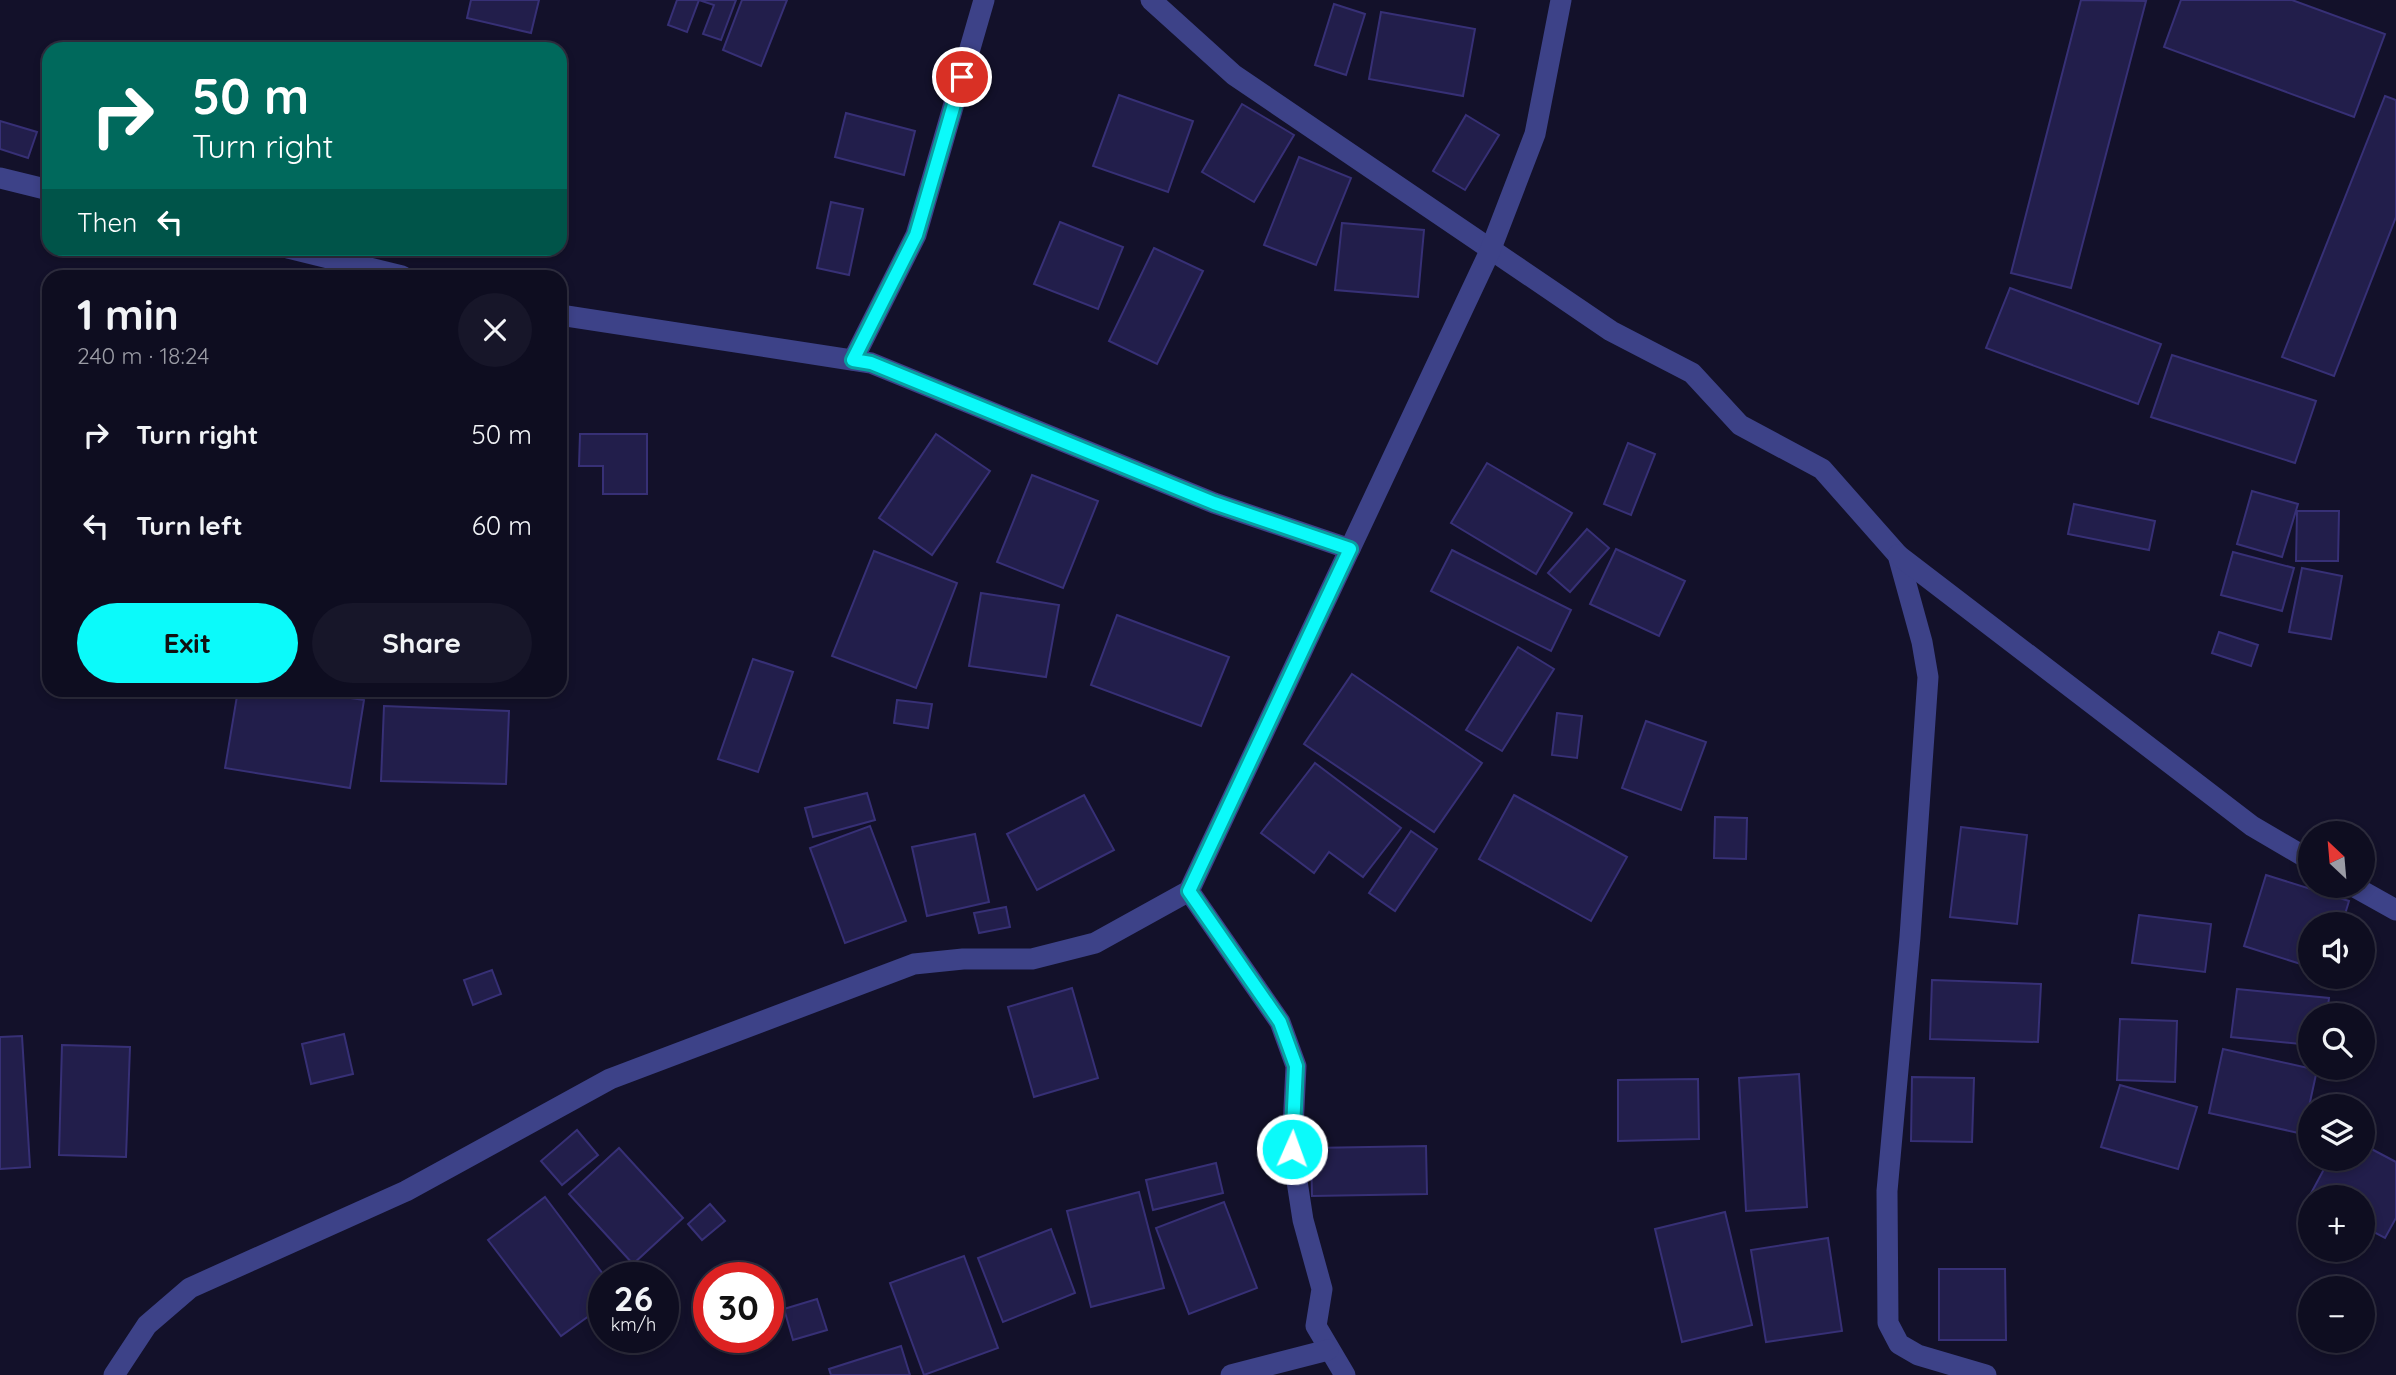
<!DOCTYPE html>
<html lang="en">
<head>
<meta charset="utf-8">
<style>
  body { margin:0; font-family:Quicksand,sans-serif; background:#171629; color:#f1f3f6; height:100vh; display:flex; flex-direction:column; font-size:26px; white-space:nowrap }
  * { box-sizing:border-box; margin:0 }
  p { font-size:23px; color:#9b9ca5 }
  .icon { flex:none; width:38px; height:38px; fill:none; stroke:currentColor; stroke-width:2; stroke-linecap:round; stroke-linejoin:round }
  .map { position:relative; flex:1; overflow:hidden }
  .side { position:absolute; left:42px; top:270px; width:525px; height:427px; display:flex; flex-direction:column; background:#0e0d20; border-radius:21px; box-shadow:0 4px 10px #0003,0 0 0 2px #2e2d3e }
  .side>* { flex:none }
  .banner { position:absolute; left:42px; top:42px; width:525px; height:214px; border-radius:21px; box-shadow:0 4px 10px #0003,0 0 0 2px #2e2d3e; background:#00695c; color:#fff; overflow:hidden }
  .needle { width:46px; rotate:334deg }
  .buttons { position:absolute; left:2298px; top:821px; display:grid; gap:14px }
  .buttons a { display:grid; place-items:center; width:77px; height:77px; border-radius:50%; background:#0e0d20; box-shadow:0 4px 10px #0003,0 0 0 2px #2e2d3e; font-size:35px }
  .speed { position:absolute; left:588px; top:1262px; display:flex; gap:14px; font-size:35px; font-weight:700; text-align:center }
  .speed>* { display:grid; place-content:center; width:91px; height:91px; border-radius:50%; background:#0e0d20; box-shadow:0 4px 10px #0003,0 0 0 2px #2e2d3e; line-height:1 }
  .speed small { font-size:18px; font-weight:400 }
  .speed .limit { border:10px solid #d22; background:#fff; color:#111 }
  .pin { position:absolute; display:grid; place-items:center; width:60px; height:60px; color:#fff; margin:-30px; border:4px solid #fff; border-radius:50%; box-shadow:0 2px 7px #0007 }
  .me { position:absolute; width:77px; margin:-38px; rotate:2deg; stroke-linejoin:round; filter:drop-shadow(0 0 5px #0008) }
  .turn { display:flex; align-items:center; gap:24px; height:147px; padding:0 35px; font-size:32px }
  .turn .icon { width:91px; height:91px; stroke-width:2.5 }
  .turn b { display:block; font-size:49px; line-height:60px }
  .then { display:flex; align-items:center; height:66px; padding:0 35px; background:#0003; gap:14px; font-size:26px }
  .round { display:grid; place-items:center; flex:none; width:74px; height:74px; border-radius:37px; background:#171629 }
  .headline { display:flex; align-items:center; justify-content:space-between; height:119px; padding:0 35px }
  h1 { font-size:42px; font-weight:700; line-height:52px }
  .action { display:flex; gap:14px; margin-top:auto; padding:14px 35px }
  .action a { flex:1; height:80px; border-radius:42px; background:#0bfafa; color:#111; font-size:28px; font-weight:700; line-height:80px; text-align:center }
  .action a+a { background:#171629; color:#f1f3f6 }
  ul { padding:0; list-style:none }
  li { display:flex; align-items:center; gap:21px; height:91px; padding:0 35px }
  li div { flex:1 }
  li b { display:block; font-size:26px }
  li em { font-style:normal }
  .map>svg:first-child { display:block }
  .building { fill:#221e4b; stroke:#373076; stroke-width:2 }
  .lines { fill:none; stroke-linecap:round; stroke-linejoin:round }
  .street { stroke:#3d4288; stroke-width:21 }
  .route-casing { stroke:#07a2a2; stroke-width:18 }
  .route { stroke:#0bfafa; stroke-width:12 }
</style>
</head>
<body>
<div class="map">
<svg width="2396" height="1375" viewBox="0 0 2396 1375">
  <rect width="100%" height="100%" fill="#13112a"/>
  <g class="building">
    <polygon points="471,0 539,0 531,33 467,18"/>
    <polygon points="677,0 699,0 687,32 668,25"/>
    <polygon points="699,0 736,0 721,40 703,34 714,5"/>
    <polygon points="742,0 787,0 761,66 723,50"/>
    <polygon points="2081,0 2146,1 2071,288 2011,273"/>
    <polygon points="2181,0 2292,0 2385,34 2354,117 2164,47"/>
    <polygon points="1334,4 1365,14 1346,75 1315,65"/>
    <polygon points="1381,12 1475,29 1463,96 1369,79"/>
    <polygon points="1119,95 1193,121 1168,192 1093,166"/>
    <polygon points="2385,96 2396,100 2396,217 2334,376 2282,357"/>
    <polygon points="1242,104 1294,135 1254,202 1202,172"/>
    <polygon points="846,113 915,131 904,175 835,157"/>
    <polygon points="1466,115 1499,135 1465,190 1433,171"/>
    <polygon points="0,121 37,132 28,158 0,149"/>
    <polygon points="1299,157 1351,178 1316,265 1264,245"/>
    <polygon points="831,202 863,209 849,275 817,268"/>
    <polygon points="1060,222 1123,247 1098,309 1034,284"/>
    <polygon points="1342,223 1424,230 1418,297 1335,290"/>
    <polygon points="1154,248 1203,271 1157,364 1109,341"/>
    <polygon points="2010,288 2161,344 2138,404 1986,348"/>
    <polygon points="2172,355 2316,401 2295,463 2151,417"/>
    <polygon points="580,434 647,434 647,494 603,494 603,466 579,466"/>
    <polygon points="936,434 990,471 932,555 879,518"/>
    <polygon points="1628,443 1655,454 1631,515 1604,504"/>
    <polygon points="1487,463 1572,513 1536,574 1451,523"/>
    <polygon points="1032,475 1098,501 1063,588 997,562"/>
    <polygon points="2252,491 2298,504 2282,557 2237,544"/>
    <polygon points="2074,504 2155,521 2149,550 2068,534"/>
    <polygon points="2297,511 2339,511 2338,561 2296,561"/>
    <polygon points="1587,529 1609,548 1570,592 1548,573"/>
    <polygon points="1616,549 1685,581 1659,636 1590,604"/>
    <polygon points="1452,550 1571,610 1551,651 1431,591"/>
    <polygon points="874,551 957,583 916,688 832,656"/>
    <polygon points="2233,552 2294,568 2282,611 2221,595"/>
    <polygon points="2302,568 2342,576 2331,639 2289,632"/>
    <polygon points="981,593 1059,605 1046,677 969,666"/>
    <polygon points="1117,615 1229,657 1201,726 1091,685"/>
    <polygon points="2219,632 2258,645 2251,666 2212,653"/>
    <polygon points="1518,647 1554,669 1502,751 1466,730"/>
    <polygon points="753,659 793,672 758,772 718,759"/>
    <polygon points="1352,674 1482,763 1434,832 1304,744"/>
    <polygon points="238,690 297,690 364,700 350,788 225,768"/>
    <polygon points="897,700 932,704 928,728 894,723"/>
    <polygon points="384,706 509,711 506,784 381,781"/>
    <polygon points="1557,713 1582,716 1577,758 1552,755"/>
    <polygon points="1646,721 1706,742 1681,810 1622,788"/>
    <polygon points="1315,763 1401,828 1363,877 1329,852 1314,873 1261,833"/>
    <polygon points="867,793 875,820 813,837 805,808"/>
    <polygon points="1084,795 1114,850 1037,890 1007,834"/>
    <polygon points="1514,795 1627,857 1591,921 1479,859"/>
    <polygon points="1715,817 1747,818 1746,859 1714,858"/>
    <polygon points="870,826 906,921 845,943 810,848"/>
    <polygon points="1961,827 2027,835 2017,924 1950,917"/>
    <polygon points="1411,831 1437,849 1395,911 1369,893"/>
    <polygon points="975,834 989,902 927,916 912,847"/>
    <polygon points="2266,875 2349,901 2342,924 2310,924 2310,967 2244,946"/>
    <polygon points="1006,907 1010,927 979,933 974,913"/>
    <polygon points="2139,915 2211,924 2205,972 2132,963"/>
    <polygon points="492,970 501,994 473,1005 464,980"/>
    <polygon points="1932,980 2041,984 2038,1042 1930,1039"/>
    <polygon points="1072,988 1098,1078 1034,1097 1008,1007"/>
    <polygon points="2237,989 2329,998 2327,1015 2310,1015 2310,1045 2231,1037"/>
    <polygon points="2120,1019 2177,1021 2175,1082 2117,1080"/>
    <polygon points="344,1034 353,1074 311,1084 302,1044"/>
    <polygon points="22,1036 30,1167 0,1169 0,1037"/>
    <polygon points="62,1045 130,1047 126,1157 59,1155"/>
    <polygon points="2223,1049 2317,1070 2303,1134 2209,1113"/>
    <polygon points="1799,1074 1807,1207 1746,1211 1739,1078"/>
    <polygon points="1912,1077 1974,1078 1972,1142 1911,1141"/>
    <polygon points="1698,1079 1699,1139 1618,1141 1618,1080"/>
    <polygon points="2120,1085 2197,1107 2178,1169 2101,1147"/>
    <polygon points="577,1130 598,1155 562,1185 541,1161"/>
    <polygon points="2362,1144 2396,1162 2396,1218 2385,1238 2362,1226 2362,1197 2309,1197 2330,1158 2362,1158"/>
    <polygon points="1426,1146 1427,1194 1312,1196 1311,1148"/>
    <polygon points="619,1148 683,1218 633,1264 569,1194"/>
    <polygon points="1216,1163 1223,1193 1153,1210 1146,1180"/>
    <polygon points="1139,1192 1164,1288 1091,1307 1067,1211"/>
    <polygon points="545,1197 606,1278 604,1278 604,1293 588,1305 593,1313 561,1336 488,1240"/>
    <polygon points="1224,1202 1257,1288 1189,1314 1156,1228"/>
    <polygon points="710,1204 725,1221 702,1240 688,1224"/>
    <polygon points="1725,1212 1752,1325 1682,1342 1655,1229"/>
    <polygon points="1051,1229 1075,1293 1003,1322 978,1258"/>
    <polygon points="1828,1238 1842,1331 1766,1342 1751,1250"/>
    <polygon points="964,1256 998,1348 924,1375 890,1283"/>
    <polygon points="1939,1269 2005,1269 2006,1340 1939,1340"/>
    <polygon points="817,1299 827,1330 793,1340 784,1309"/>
    <polygon points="901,1346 910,1375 831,1375 829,1369"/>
  </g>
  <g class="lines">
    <g class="street">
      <polyline points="1151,0 1234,75 1611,331 1692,373 1740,425 1822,469 1898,555 1922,642 1928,677 1910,937 1887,1191 1888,1323 1899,1344 1918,1355 1986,1375"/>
      <polyline points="0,178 49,190"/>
      <polyline points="288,248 402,276"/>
      <polyline points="560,315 871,363 1214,503 1350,549"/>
      <polyline points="853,360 916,235 984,0"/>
      <polyline points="1898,555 2252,826 2310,860"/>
      <polyline points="2353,886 2396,910"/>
      <polyline points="1189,891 1280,1022 1296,1066 1292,1149 1303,1220 1322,1289 1316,1326 1345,1375"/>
      <polyline points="114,1375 147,1325 190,1288 406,1191 610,1079 914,964 963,959 1032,959 1095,943 1189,891 1490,251 1535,134 1561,0"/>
      <polyline points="1231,1375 1328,1350"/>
    </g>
  </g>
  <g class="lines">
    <g class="route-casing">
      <polyline id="route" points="962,77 916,235 853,360 871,363 1214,503 1350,549 1189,891 1280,1022 1296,1066 1292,1149"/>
    </g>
    <use href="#route" class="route"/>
  </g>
</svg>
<div class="buttons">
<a><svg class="needle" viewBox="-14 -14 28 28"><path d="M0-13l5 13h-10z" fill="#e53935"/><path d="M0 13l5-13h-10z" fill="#9b9ca5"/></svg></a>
<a><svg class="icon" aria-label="sound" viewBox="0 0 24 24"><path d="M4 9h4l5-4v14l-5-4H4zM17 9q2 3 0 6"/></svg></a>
<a><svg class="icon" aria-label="search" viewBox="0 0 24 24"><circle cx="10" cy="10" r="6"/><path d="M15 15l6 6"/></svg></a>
<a><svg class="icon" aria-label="layers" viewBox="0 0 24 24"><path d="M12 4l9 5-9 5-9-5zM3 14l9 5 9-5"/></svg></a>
<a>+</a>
<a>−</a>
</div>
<div class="speed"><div>26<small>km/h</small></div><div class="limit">30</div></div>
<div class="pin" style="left:962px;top:77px;background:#d93025"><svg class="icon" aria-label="arrive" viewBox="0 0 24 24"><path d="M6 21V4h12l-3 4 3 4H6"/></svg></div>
<svg class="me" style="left:1292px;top:1149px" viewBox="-20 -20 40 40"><circle r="17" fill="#0bfafa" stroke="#fff" stroke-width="3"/><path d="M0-11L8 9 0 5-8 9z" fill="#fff"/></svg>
<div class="banner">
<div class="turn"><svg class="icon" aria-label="right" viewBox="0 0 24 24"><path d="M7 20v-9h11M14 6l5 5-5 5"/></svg><div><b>50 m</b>Turn right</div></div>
<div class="then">Then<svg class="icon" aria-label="left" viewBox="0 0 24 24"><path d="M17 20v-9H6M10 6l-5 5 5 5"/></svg></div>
</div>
<section class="side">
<div class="headline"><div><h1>1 min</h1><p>240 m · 18:24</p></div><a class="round"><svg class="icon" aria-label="close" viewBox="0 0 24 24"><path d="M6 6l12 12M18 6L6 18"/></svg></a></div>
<ul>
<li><svg class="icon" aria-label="right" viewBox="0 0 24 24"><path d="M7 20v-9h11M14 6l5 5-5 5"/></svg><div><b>Turn right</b></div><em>50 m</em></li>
<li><svg class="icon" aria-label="left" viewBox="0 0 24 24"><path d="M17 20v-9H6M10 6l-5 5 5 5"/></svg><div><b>Turn left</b></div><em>60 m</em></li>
</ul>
<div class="action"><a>Exit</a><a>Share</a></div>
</section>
</div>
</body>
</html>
